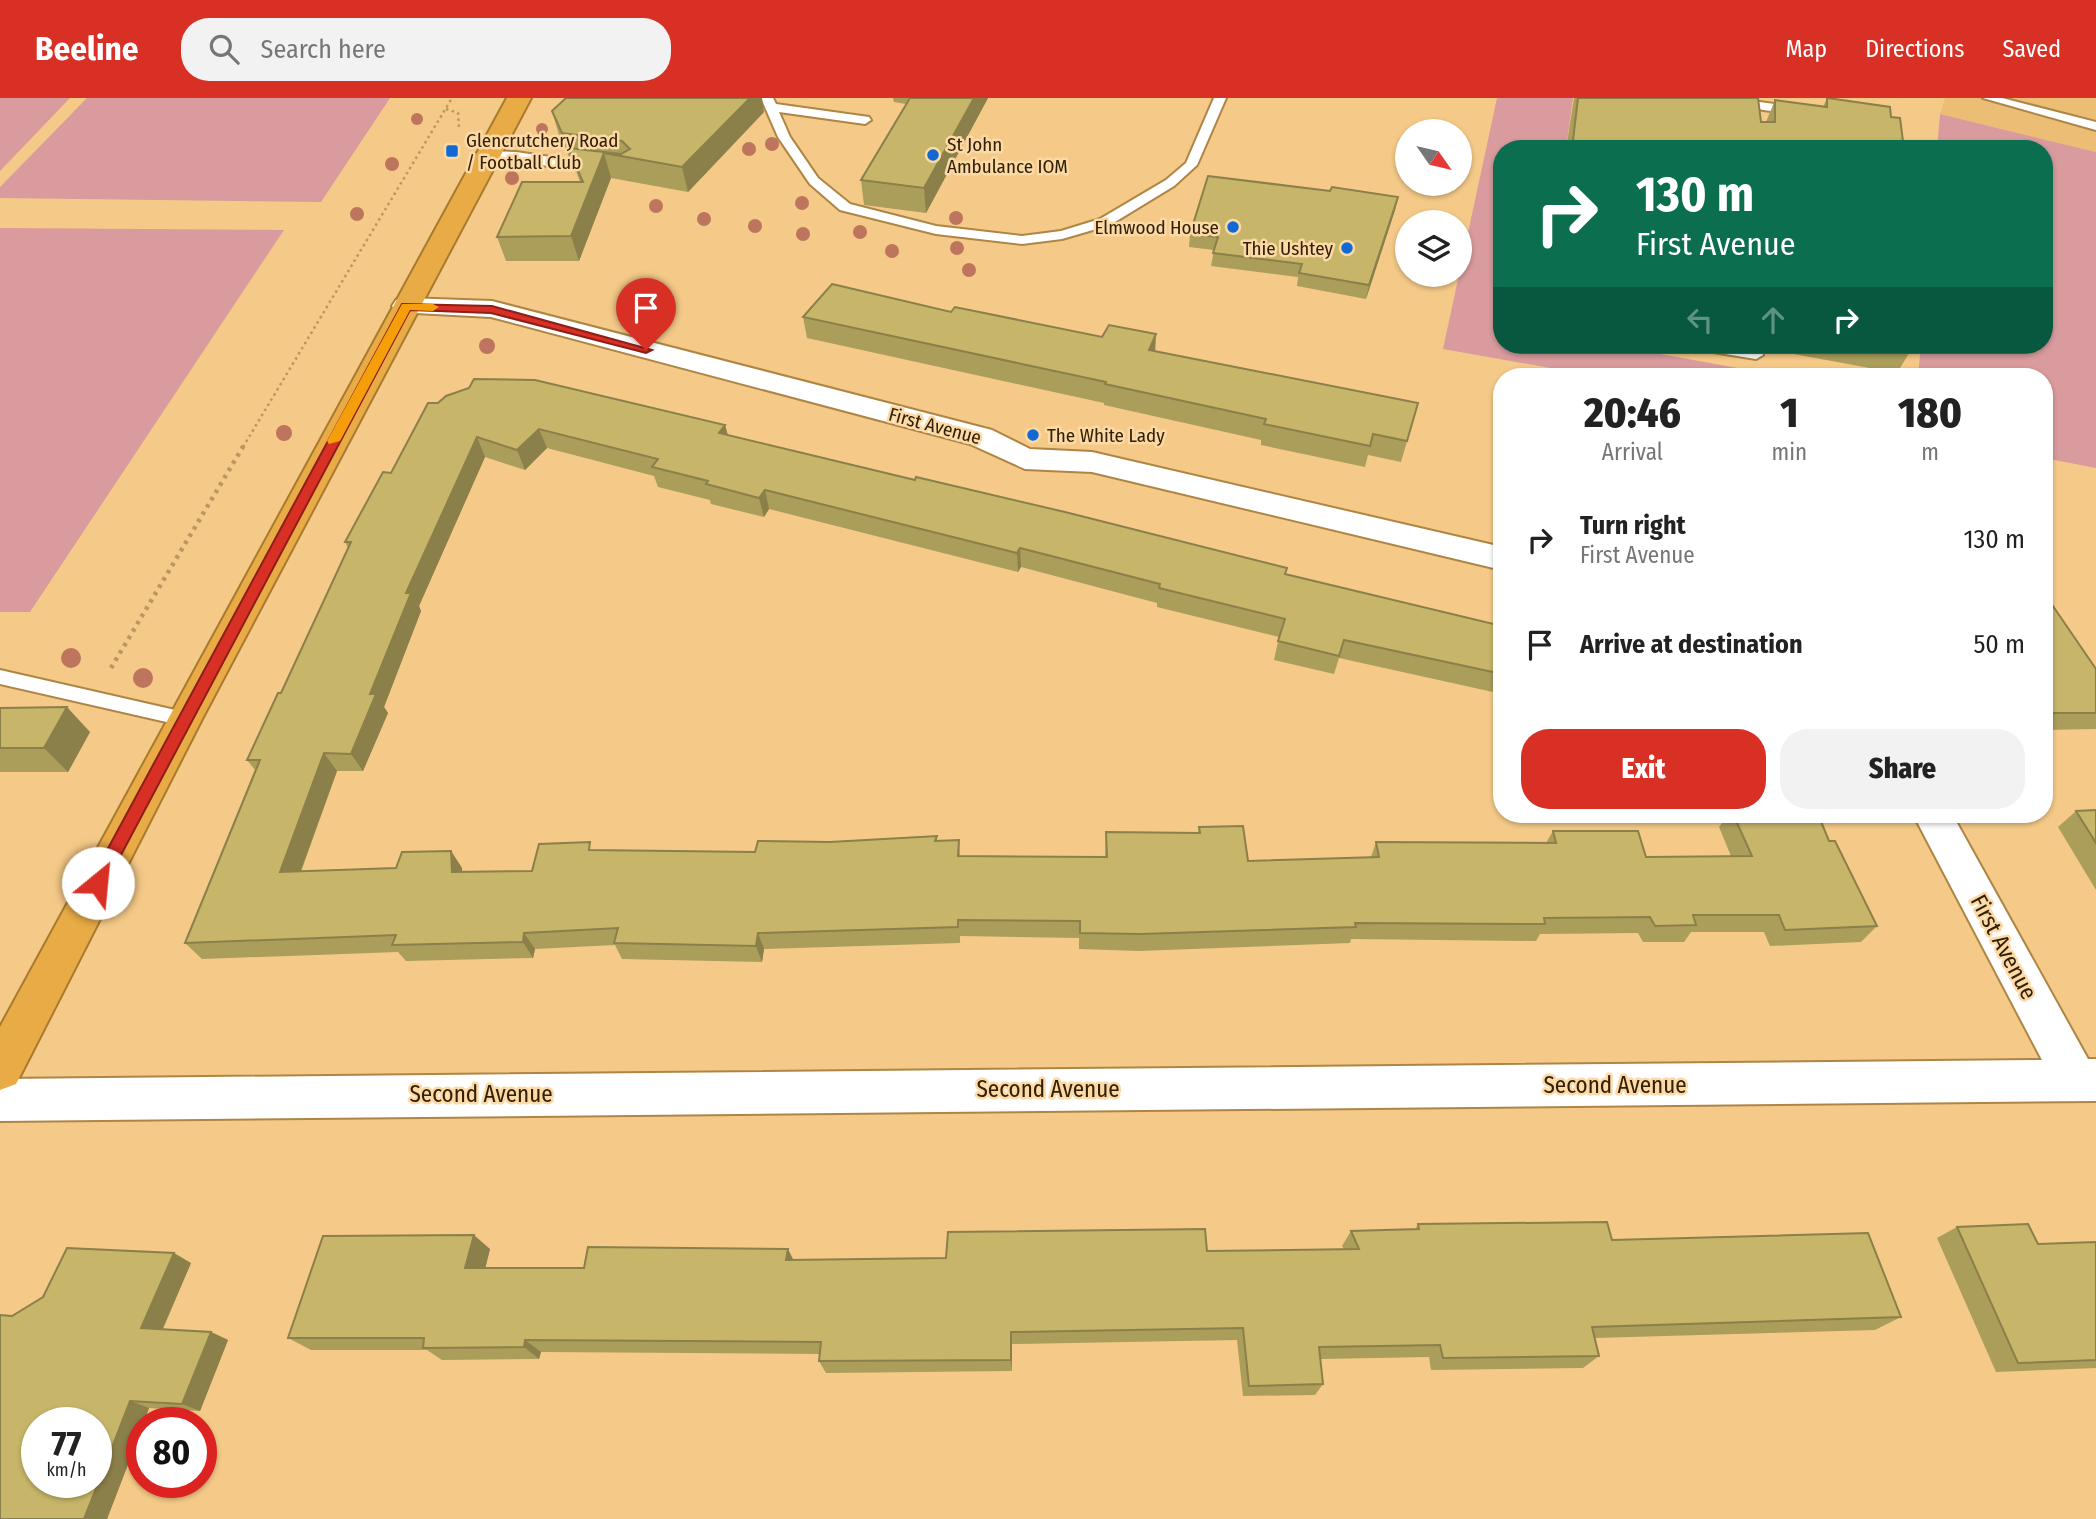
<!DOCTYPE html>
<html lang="en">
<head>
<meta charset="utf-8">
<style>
  body { margin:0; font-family:"Fira Sans Condensed",sans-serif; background:#f2f2f2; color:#222; height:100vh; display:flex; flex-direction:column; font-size:26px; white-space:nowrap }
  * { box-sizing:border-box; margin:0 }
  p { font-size:23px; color:#767676 }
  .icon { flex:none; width:38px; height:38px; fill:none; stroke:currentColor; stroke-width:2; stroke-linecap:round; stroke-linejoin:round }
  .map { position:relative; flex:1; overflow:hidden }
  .panel { position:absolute; left:1493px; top:270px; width:560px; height:455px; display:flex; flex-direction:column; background:#fff; border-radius:28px; box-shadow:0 2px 5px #0004 }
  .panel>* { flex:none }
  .banner { position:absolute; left:1493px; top:42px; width:560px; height:214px; border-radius:28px; box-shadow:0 2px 5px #0004; background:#0b6e4f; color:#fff; overflow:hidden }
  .needle { width:46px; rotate:124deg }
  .buttons { position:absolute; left:1395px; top:21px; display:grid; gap:14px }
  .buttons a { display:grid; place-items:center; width:77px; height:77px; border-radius:50%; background:#fff; box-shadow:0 2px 5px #0004; font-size:35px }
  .speed { position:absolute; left:21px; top:1309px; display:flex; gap:14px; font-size:35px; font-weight:700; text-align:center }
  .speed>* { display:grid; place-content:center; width:91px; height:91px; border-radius:50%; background:#fff; box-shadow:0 2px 5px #0004; line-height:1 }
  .speed small { font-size:18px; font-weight:400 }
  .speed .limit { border:10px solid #d22; background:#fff; color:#111 }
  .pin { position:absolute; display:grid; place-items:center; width:60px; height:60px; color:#fff; margin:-72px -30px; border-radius:50% 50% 50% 0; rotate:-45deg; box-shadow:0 0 7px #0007 }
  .pin .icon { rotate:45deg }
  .me { position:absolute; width:77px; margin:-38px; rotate:28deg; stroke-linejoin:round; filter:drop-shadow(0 0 5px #0008) }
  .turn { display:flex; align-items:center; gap:24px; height:147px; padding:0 28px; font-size:32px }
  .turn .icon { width:91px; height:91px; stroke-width:2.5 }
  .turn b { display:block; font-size:49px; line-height:60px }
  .lanes { display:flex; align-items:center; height:66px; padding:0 28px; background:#0003; justify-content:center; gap:35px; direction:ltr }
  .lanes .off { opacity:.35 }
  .eta { display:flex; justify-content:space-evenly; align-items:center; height:119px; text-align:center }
  .eta b { font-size:42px; font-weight:800; line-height:49px }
  .primary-button { display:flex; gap:14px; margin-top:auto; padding:14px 28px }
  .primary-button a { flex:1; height:80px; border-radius:28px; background:#d93025; color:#fff; font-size:28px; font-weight:800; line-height:80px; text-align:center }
  .primary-button a+a { background:#f2f2f2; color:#222 }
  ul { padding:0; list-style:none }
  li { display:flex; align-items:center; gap:21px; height:105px; padding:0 28px }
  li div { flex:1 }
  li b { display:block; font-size:26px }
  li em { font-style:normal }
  header { display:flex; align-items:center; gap:42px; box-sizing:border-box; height:98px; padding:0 35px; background:#d93025; color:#fff }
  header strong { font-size:33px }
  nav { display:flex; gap:38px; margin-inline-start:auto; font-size:24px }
  .search { width:490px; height:63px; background:#f2f2f2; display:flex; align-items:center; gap:18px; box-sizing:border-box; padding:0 24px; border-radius:28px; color:#767676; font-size:26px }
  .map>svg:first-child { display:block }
  .built { fill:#ecbd74 }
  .green { fill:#d99b9d }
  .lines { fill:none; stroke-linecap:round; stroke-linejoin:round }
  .lane-casing { stroke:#ae8544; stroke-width:4 }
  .street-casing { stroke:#ae8544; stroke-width:4 }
  .highway-casing { stroke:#a87a2f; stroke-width:4 }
  .path-far1 { stroke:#ba9760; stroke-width:2.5; stroke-dasharray:2.5 3.5; stroke-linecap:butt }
  .path { stroke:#ba9760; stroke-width:4.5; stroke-dasharray:3.5 5; stroke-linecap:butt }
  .lane { fill:#fff; fill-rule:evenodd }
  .street { fill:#fff; fill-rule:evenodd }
  .highway { fill:#e8ab45; fill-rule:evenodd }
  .tree { fill:#bd755e }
  .wall { fill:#ab9d5a }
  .shaded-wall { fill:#8b7f4a }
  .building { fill:#c7b669; stroke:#8b7f4a; stroke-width:2; fill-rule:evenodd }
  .route { fill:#d93025; stroke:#8d1f18; stroke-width:2 }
  .slow { fill:#f59e0b }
  .poi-dot { fill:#1269d3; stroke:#fcd9a5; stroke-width:2.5 }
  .labels { text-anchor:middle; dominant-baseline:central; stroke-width:5; stroke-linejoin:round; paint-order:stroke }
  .far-poi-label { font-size:19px; fill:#312005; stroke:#fcd9a5; text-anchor:start }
  .far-street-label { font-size:19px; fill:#312005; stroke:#fcd9a5 }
  .street-label { font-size:23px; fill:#312005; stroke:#fcd9a5 }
</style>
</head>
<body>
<header>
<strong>Beeline</strong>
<div class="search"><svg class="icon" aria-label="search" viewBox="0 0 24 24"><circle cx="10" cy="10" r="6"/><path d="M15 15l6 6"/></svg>Search here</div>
<nav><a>Map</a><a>Directions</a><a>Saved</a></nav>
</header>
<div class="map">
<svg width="2096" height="1421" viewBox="0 0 2096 1421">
  <rect width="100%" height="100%" fill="#f5ca88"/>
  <polygon class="built" points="1945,0 2096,0 2096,54 1940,16"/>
  <g class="green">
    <polygon points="0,0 70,0 0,73"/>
    <polygon points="87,0 390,0 321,104 0,100 0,89"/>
    <polygon points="1497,0 1573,0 1566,51 1502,51 1502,247 1634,247 1633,251 1781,278 1596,278 1443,251"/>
    <polygon points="1940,16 2096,54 2096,370 2044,360 2044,278 1918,278 1921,247 2044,247 2044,51 1937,51"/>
    <polygon points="0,130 284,132 30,514 0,514"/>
  </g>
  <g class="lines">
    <g class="lane-casing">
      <g id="lane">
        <polygon points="761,0 773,0 776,6 869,19 871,22 865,26 779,14 790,39 818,80 850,106 936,128 1022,138 1061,133 1100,121 1166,82 1186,65 1214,0 1226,0 1197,67 1174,88 1110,127 1062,141 1022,146 936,136 840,112 810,86 778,39"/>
        <polygon points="1699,0 1730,0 1797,9 1803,13 1797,17 1705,3"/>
        <polygon points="1983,0 2002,0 2096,24 2096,32"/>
        <polygon points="486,53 516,54 599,66 605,70 599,74 482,60 482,54"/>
        <polygon points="1687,247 1719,247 1749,252 1749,247 1763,247 1763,257 1756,261 1694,251"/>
        <polygon points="0,572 184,614 193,621 184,628 0,586"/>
      </g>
    </g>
    <g class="street-casing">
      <g id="street">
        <polygon points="406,200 492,203 992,332 1030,351 1092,354 1502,449 1502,472 1092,374 1025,371 970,346 491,219 396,214 392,208 396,202"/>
        <polygon points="1913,716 1952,716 2088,961 2096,961 2096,1003 0,1023 0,981 2042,962"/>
      </g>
    </g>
    <g class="highway-casing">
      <polygon id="highway" points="507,0 531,0 202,621 16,986 0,992 0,929"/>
    </g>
    <g class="path-far1">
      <polyline points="446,11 458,15 459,30"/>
      <polyline points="243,349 452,0"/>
    </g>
    <polyline class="path" points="111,570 244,347"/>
    <use href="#lane" class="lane"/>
    <use href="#street" class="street"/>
    <use href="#highway" class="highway"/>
  </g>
  <g class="tree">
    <circle cx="417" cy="21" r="6"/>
    <circle cx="542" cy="31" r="6"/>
    <circle cx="515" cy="43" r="6"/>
    <circle cx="772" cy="46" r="7"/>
    <circle cx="749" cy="51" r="7"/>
    <circle cx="392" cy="66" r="7"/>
    <circle cx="512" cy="80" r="7"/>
    <circle cx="802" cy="105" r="7"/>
    <circle cx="656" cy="108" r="7"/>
    <circle cx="357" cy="116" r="7"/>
    <circle cx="956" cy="120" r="7"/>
    <circle cx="704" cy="121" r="7"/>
    <circle cx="755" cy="128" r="7"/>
    <circle cx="860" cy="134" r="7"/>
    <circle cx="803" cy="136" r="7"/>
    <circle cx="957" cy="150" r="7"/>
    <circle cx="892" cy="153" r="7"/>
    <circle cx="969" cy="172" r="7"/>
    <circle cx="487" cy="248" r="8"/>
    <circle cx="284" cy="335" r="8"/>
    <circle cx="71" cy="560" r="10"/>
    <circle cx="143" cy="580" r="10"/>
  </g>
  <g class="wall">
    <polygon points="893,0 988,0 926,115 864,107 861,82 906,6 894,4"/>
    <polygon points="1574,0 1758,0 1761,24 1766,24 1775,2 1823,9 1827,0 1891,19 1904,51 1566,51"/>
    <polygon points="552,13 764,14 688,94 611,80 579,163 506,163 497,139 580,84 571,59 569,59 559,37"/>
    <polygon points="1330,93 1398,99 1395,112 1366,201 1297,188 1298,179 1211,168 1214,152 1189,149 1190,136"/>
    <polygon points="951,214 1155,253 1418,305 1401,364 1368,357 1365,369 1261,347 1261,342 1104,307 1104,305 807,240 803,219"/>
    <polygon points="1787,247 1914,247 1897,275 1788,255"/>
    <polygon points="428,305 725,327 728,337 1287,470 1285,477 1502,528 1502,596 1339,560 1334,576 1274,562 1279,539 1157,509 1157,505 1021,469 1018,474 769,411 764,419 711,406 710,402 658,389 654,378 547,350 525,372 485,359 419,508 421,513 384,609 388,615 363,673 337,673 301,774 396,770 451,753 462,770 462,774 532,773 594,752 755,754 830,744 937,738 937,743 959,742 960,758 1105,759 1106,734 1198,735 1199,729 1248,763 1371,759 1376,744 1546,745 1553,733 1646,759 1731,758 1719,729 1729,716 1818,716 1829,743 1877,828 1861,844 1770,848 1764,834 1691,834 1684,844 1643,844 1638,835 1540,836 1536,843 1351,841 1350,845 1139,853 1079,851 1079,840 960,838 960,845 764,851 762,864 622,861 615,847 535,851 533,860 406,863 398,854 202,861 185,845 255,672 247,662 281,595 348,450 345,444 391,375"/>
    <polygon points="2044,495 2096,571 2096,631 2044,632"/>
    <polygon points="0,610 90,634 68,674 0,674"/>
    <polygon points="2096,712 2096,792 2058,729 2076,713"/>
    <polygon points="1418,1126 1612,1142 1901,1219 1875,1232 1595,1240 1599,1258 1583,1270 1431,1272 1429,1259 1320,1261 1323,1286 1315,1297 1243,1298 1237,1242 1012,1246 1012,1273 826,1275 819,1263 820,1256 541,1254 539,1261 442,1262 427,1252 311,1252 288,1240 490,1151 485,1170 584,1170 794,1162 946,1160 1344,1151 1342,1148 1351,1133 1415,1132"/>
    <polygon points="1957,1129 2038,1146 2096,1144 2096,1270 1996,1274 1937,1140"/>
    <polygon points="191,1165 163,1231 211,1234 228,1242 200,1313 149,1310 142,1325 142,1330 107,1421 0,1421"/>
  </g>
  <g class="shaded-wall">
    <polygon points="750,0 762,0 764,14 688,94 682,69"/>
    <polygon points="974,0 988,0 926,115 924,90"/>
    <polygon points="604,55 611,80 579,163 571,138"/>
    <polygon points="1398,99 1395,112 1366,201 1369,187"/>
    <polygon points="1156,236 1155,257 1149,252"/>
    <polygon points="725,327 730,346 719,335"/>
    <polygon points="539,331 547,350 525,372 517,352"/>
    <polygon points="477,339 485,359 419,508 421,513 384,609 388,615 363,673 351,656 370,596 406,495"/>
    <polygon points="765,392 769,411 764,419 759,400"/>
    <polygon points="1020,450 1021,469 1018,474 1017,455"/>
    <polygon points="67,609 90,634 68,674 44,650"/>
    <polygon points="324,655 337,673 294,791 280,774"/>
    <polygon points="451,753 462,770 463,790 452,774"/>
    <polygon points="524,835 535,851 533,860 523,844"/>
    <polygon points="758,835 764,851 762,864 756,848"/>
    <polygon points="474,1137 490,1151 482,1184 465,1170"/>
    <polygon points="788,1151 795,1165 786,1162"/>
    <polygon points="174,1155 191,1165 159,1239 141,1230"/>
    <polygon points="211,1234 228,1242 200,1313 182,1306"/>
    <polygon points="1011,1234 1012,1246 1012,1273 1011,1262"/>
    <polygon points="525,1242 541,1254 539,1261 524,1249"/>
    <polygon points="130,1303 149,1310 144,1325 142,1325 142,1330 107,1421 84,1421"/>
  </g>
  <g class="building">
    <polygon points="566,0 750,0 682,69 604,55 571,138 497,139 522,84 583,84 568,50 621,56 630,51 622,43 562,35 552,13"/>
    <polygon points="910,0 974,0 924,90 861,82"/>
    <polygon points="1578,0 1758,0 1761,24 1775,24 1775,2 1827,9 1827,0 1828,0 1890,9 1891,19 1900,20 1904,51 1572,51"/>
    <polygon points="1208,78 1330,93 1332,89 1398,99 1369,187 1299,175 1302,166 1213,155 1218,139 1190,136"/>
    <polygon points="832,186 951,214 955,209 1102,239 1109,227 1156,236 1149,252 1418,305 1407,343 1373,336 1370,348 1264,326 1266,321 1105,286 1106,284 803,219"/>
    <polygon points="474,281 535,282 725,327 719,335 915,382 916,379 1065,414 1287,470 1285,476 1502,528 1502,576 1344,542 1339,558 1278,543 1285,521 1159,490 1160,486 1020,450 1017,455 765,392 759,400 706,386 708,383 652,369 658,361 539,331 517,352 477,339 406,495 411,495 370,596 376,596 351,656 324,655 280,774 396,770 402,754 451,753 452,774 532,773 539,746 590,744 589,752 755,754 758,743 830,744 937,738 935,743 959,742 958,758 1107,759 1106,734 1200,735 1199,729 1243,728 1248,763 1379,759 1376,744 1556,745 1553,733 1638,733 1646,759 1752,758 1733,716 1818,716 1829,743 1835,743 1877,828 1785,832 1779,817 1693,817 1696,827 1655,828 1650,819 1544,820 1545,826 1355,825 1356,829 1141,836 1080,835 1080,823 958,822 958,829 758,835 756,848 614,845 618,830 524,835 523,844 392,847 396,837 185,845 260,662 247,662 278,595 281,595 351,444 345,444 383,374 391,375 428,305 438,305 446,298 469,290"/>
    <polygon points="2044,495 2096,571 2096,615 2044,615"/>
    <polygon points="67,609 44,650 0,650 0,610"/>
    <polygon points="2096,712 2096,745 2076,713"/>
    <polygon points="1607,1124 1612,1142 1868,1135 1901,1219 1592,1229 1599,1258 1443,1260 1440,1247 1319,1249 1323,1286 1249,1288 1243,1230 1011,1234 1011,1262 819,1263 821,1244 525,1242 524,1249 423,1250 424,1240 288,1240 323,1138 474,1137 465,1170 584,1170 588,1149 788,1151 786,1162 946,1160 948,1134 1205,1131 1207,1153 1359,1151 1351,1133 1419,1131 1418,1126"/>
    <polygon points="2028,1126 2038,1146 2096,1144 2096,1262 2018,1265 1957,1129"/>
    <path d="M 67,1150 L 174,1155 L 141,1230 L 211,1234 L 182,1306 L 130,1303 L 84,1421 L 0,1421 L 0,1217 L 12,1218 L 43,1199 ZM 37,1325 L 96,1325 L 96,1384 L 37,1384 Z"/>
  </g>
  <polygon class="route" points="402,206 492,208 652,252 646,255 491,215 410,212 104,789 92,789 92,780"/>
  <polygon class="slow" points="402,206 433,206 439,209 433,213 410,212 340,343 329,346 327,343"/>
  <g class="poi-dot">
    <rect x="445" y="46" width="14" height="14" rx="3.5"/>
    <circle cx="933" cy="57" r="7"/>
    <circle cx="1233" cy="129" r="7"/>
    <circle cx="1347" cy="150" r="7"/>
    <circle cx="1033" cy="337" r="7"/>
  </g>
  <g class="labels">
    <g class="far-poi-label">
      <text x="466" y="42">Glencrutchery Road<tspan x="466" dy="22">/ Football Club</tspan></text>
      <text x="947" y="46">St John<tspan x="947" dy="22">Ambulance IOM</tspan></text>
      <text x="1219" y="129" text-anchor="end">Elmwood House</text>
      <text x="1333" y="150" text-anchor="end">Thie Ushtey</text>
      <text x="1047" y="337">The White Lady</text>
    </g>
    <g class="far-street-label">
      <text transform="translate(935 328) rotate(15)">First Avenue</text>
    </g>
    <g class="street-label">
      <text transform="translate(2004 849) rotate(62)">First Avenue</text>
      <text x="1615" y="987">Second Avenue</text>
      <text x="1048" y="991">Second Avenue</text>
      <text x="481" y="996">Second Avenue</text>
    </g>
  </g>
</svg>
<div class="buttons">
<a><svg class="needle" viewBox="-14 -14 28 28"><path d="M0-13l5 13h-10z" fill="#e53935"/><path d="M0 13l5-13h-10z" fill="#767676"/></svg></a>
<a><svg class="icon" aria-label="layers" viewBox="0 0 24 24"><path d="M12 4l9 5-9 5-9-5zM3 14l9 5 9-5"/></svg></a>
</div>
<div class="speed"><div>77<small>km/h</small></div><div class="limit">80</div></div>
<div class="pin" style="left:646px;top:252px;background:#d93025"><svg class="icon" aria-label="arrive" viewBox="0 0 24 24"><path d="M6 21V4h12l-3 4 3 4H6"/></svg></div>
<svg class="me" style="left:98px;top:785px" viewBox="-20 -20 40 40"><circle r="19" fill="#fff"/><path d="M0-13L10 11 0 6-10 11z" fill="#d93025"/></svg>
<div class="banner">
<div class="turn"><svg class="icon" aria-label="right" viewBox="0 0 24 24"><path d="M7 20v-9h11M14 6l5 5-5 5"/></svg><div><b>130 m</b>First Avenue</div></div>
<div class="lanes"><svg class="icon off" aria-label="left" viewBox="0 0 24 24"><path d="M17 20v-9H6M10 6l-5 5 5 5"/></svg><svg class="icon off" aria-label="ahead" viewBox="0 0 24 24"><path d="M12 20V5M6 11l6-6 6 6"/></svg><svg class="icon" aria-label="right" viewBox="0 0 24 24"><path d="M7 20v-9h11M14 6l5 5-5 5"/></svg></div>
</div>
<section class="panel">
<div class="eta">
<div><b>20:46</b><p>Arrival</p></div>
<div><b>1</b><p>min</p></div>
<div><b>180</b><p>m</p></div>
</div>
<ul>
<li><svg class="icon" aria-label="right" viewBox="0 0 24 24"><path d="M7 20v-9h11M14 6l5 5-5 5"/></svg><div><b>Turn right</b><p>First Avenue</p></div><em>130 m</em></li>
<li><svg class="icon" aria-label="arrive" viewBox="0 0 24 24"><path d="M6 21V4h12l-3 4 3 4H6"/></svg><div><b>Arrive at destination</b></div><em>50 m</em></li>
</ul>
<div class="primary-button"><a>Exit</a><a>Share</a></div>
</section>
</div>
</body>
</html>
